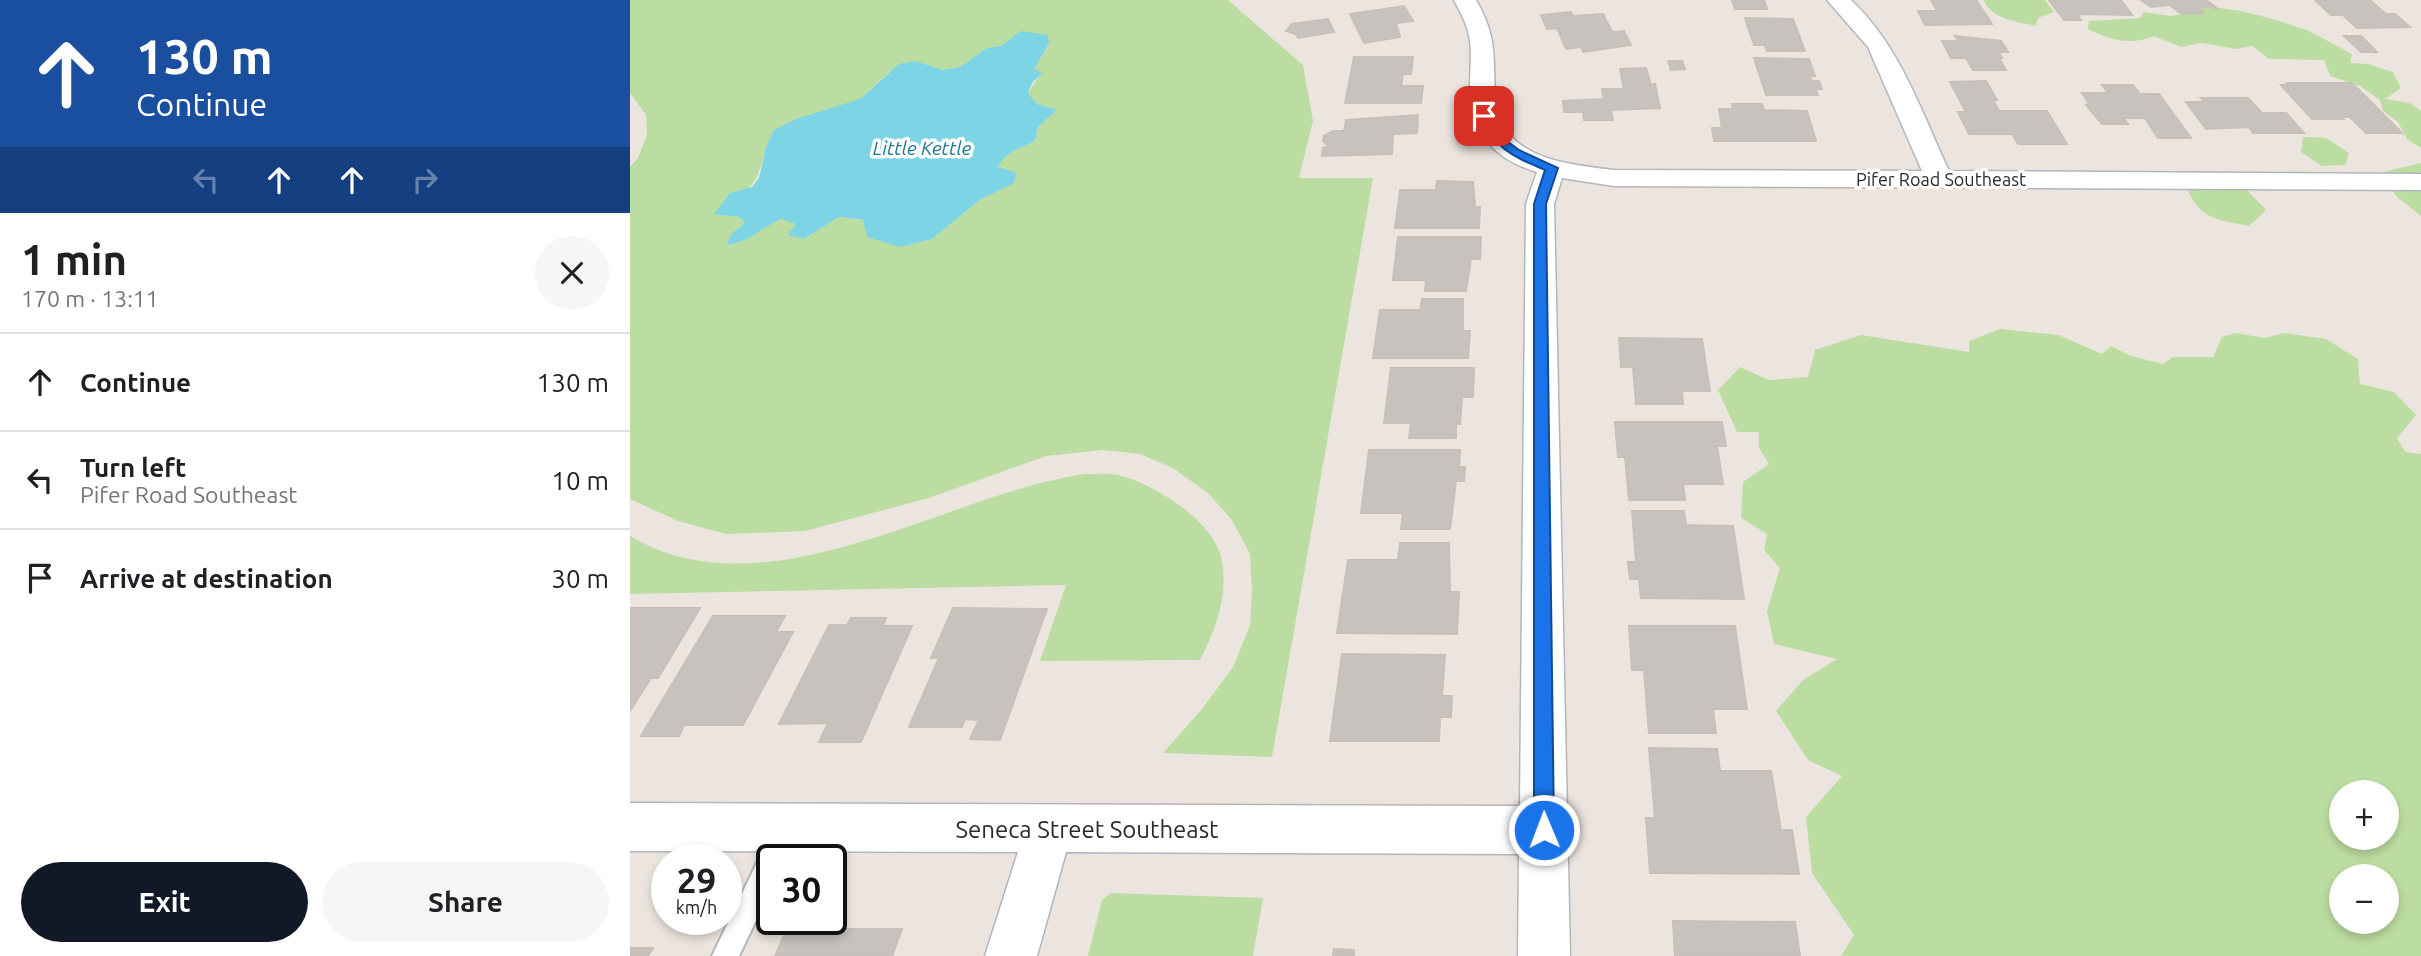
<!DOCTYPE html>
<html lang="en">
<head>
<meta charset="utf-8">
<style>
  body { margin:0; font-family:Ubuntu,sans-serif; background:#f6f6f6; color:#202124; height:100vh; display:flex; flex-direction:column; font-size:26px; white-space:nowrap }
  * { box-sizing:border-box; margin:0 }
  p { font-size:23px; color:#757577 }
  .icon { flex:none; width:38px; height:38px; fill:none; stroke:currentColor; stroke-width:2; stroke-linecap:round; stroke-linejoin:round }
  .map { position:relative; flex:1; overflow:hidden }
  .sheet { display:flex; flex-direction:column; background:#fff; width:630px }
  .sheet>* { flex:none }
  .banner { background:#1a4fa0; color:#fff; overflow:hidden }
  .tools { position:absolute; left:1699px; top:780px; display:grid; gap:14px }
  .tools a { display:grid; place-items:center; width:70px; height:70px; border-radius:50%; background:#fff; box-shadow:0 4px 10px #0003; font-size:35px }
  .speed { position:absolute; left:21px; top:844px; display:flex; gap:14px; font-size:35px; font-weight:700; text-align:center }
  .speed>* { display:grid; place-content:center; width:91px; height:91px; border-radius:50%; background:#fff; box-shadow:0 4px 10px #0003; line-height:1 }
  .speed small { font-size:18px; font-weight:400 }
  .speed .limit { border:4px solid #111; border-radius:10px; background:#fff; color:#111 }
  .pin { position:absolute; display:grid; place-items:center; width:60px; height:60px; color:#fff; margin:-30px; border-radius:14px; box-shadow:0 4px 10px #0006 }
  .me { position:absolute; width:77px; margin:-38px; rotate:359deg; stroke-linejoin:round; filter:drop-shadow(0 0 5px #0008) }
  .turn { display:flex; align-items:center; gap:24px; height:147px; padding:0 21px; font-size:32px }
  .turn .icon { width:91px; height:91px; stroke-width:2.5 }
  .turn b { display:block; font-size:49px; line-height:60px }
  .lanes { display:flex; align-items:center; height:66px; padding:0 21px; background:#0003; justify-content:center; gap:35px; direction:ltr }
  .lanes .off { opacity:.35 }
  .round { display:grid; place-items:center; flex:none; width:74px; height:74px; border-radius:37px; background:#f6f6f6 }
  .overview { display:flex; align-items:center; justify-content:space-between; height:119px; padding:0 21px }
  h1 { font-size:42px; font-weight:600; line-height:52px }
  .primary-button { display:flex; gap:14px; margin-top:auto; padding:14px 21px }
  .primary-button a { flex:1; height:80px; border-radius:42px; background:#111827; color:#fff; font-size:28px; font-weight:600; line-height:80px; text-align:center }
  .primary-button a+a { background:#f6f6f6; color:#202124 }
  ul { padding:0; list-style:none }
  li { display:flex; align-items:center; gap:21px; height:98px; padding:0 21px; border-top:2px solid #e0e0e0 }
  li div { flex:1 }
  li b { display:block; font-size:26px }
  li em { font-style:normal }
  main { display:flex; flex:1; min-height:0 }
  .map>svg:first-child { display:block }
  .green { fill:#bcdda1; fill-rule:evenodd }
  .water { fill:#7cd4e4 }
  .building { fill:#c7c2be; stroke:#c7c0b9; stroke-width:2 }
  .lines { fill:none; stroke-linecap:round; stroke-linejoin:round }
  .service-casing { stroke:#b2b6bd; stroke-width:4 }
  .minor-casing { stroke:#b2b6bd; stroke-width:3 }
  .service { fill:#fff; fill-rule:evenodd }
  .minor { fill:#fff; fill-rule:evenodd }
  .route { fill:#1a73e8; stroke:#114b97; stroke-width:2 }
  .labels { text-anchor:middle; dominant-baseline:central; stroke-width:7; stroke-linejoin:round; paint-order:stroke }
  .far-street-label { font-size:18px; fill:#2b2b2b; stroke:#fff }
  .far-water-label { font-size:19px; font-style:italic; fill:#1a7591; stroke:#fff }
  .near-street-label { font-size:24px; fill:#2b2b2b; stroke:#fff }
</style>
</head>
<body>
<main>
<section class="sheet">
<div class="banner">
<div class="turn"><svg class="icon" aria-label="ahead" viewBox="0 0 24 24"><path d="M12 20V5M6 11l6-6 6 6"/></svg><div><b>130 m</b>Continue</div></div>
<div class="lanes"><svg class="icon off" aria-label="left" viewBox="0 0 24 24"><path d="M17 20v-9H6M10 6l-5 5 5 5"/></svg><svg class="icon" aria-label="ahead" viewBox="0 0 24 24"><path d="M12 20V5M6 11l6-6 6 6"/></svg><svg class="icon" aria-label="ahead" viewBox="0 0 24 24"><path d="M12 20V5M6 11l6-6 6 6"/></svg><svg class="icon off" aria-label="right" viewBox="0 0 24 24"><path d="M7 20v-9h11M14 6l5 5-5 5"/></svg></div>
</div>
<div class="overview"><div><h1>1 min</h1><p>170 m · 13:11</p></div><a class="round"><svg class="icon" aria-label="close" viewBox="0 0 24 24"><path d="M6 6l12 12M18 6L6 18"/></svg></a></div>
<ul>
<li><svg class="icon" aria-label="ahead" viewBox="0 0 24 24"><path d="M12 20V5M6 11l6-6 6 6"/></svg><div><b>Continue</b></div><em>130 m</em></li>
<li><svg class="icon" aria-label="left" viewBox="0 0 24 24"><path d="M17 20v-9H6M10 6l-5 5 5 5"/></svg><div><b>Turn left</b><p>Pifer Road Southeast</p></div><em>10 m</em></li>
<li><svg class="icon" aria-label="arrive" viewBox="0 0 24 24"><path d="M6 21V4h12l-3 4 3 4H6"/></svg><div><b>Arrive at destination</b></div><em>30 m</em></li>
</ul>
<div class="primary-button"><a>Exit</a><a>Share</a></div>
</section>
<div class="map">
<svg width="1791" height="956" viewBox="0 0 1791 956">
  <rect width="100%" height="100%" fill="#ece5df"/>
  <g class="green">
    <path d="M 0,0 L 598,0 L 673,65 L 683,121 L 669,178 L 743,178 L 642,757 L 533,753 L 572,709 L 603,667 L 620,625 L 622,591 L 620,554 L 602,520 L 578,493 L 543,468 L 510,454 L 473,450 L 416,456 L 299,498 L 175,531 L 96,534 L 48,521 L 0,499 L 0,167 L 8,158 L 17,134 L 16,115 L 0,93 ZM 419,45 L 403,70 L 411,73 L 398,93 L 407,104 L 426,110 L 408,127 L 405,141 C 389,148 377,152 368,167 L 383,184 L 351,199 L 302,239 L 237,227 L 233,220 L 209,217 L 174,239 L 159,235 L 167,224 L 151,219 C 128,229 122,242 96,245 L 102,233 L 115,223 L 109,217 L 84,213 C 120,188 126,191 136,147 L 230,99 L 258,73 L 286,61 L 313,70 L 330,67 L 357,48 Z"/>
    <path d="M 1354,0 L 1415,0 L 1424,12 L 1408,18 L 1406,26 C 1389,22 1360,19 1354,0 Z"/>
    <path d="M 1576,6 L 1611,11 L 1643,19 L 1679,31 L 1722,54 L 1720,63 L 1738,64 L 1763,72 L 1771,88 L 1755,99 L 1780,103 L 1791,111 L 1791,148 L 1777,139 L 1768,122 L 1753,111 L 1750,100 L 1730,86 L 1700,76 L 1694,60 L 1639,59 L 1622,46 L 1605,49 L 1572,43 L 1551,47 L 1524,36 C 1500,46 1480,40 1458,29 L 1459,21 L 1510,18 L 1514,12 L 1540,16 L 1573,12 L 1569,8 Z"/>
    <polygon points="1673,137 1696,138 1719,153 1716,165 1692,166 1671,152"/>
    <polygon points="1791,163 1791,216 1766,196 1753,172"/>
    <path d="M 1582,185 L 1616,189 L 1636,210 L 1619,226 C 1590,220 1570,220 1558,190 Z"/>
    <path d="M 1370,329 L 1428,335 L 1472,354 L 1481,346 L 1501,356 L 1533,364 L 1543,357 L 1583,357 L 1592,337 L 1606,333 L 1635,338 L 1654,333 L 1696,339 L 1728,359 L 1730,384 L 1764,392 L 1786,415 L 1767,438 L 1775,452 L 1791,454 L 1791,956 L 1211,956 L 1224,935 L 1182,873 L 1176,817 L 1212,776 L 1178,760 L 1146,711 L 1173,680 L 1207,659 L 1144,644 L 1137,611 L 1150,568 L 1134,550 L 1137,534 L 1111,518 L 1113,482 L 1139,464 L 1129,448 L 1129,432 L 1107,432 L 1088,390 L 1110,367 L 1139,380 L 1178,377 L 1185,350 L 1231,335 L 1339,352 L 1339,341 ZM 1712,793 L 1757,793 L 1757,838 L 1712,838 ZM 1712,877 L 1757,877 L 1757,922 L 1712,922 Z"/>
    <path d="M 455,474 C 466,474 478,473 488,475 C 523,483 586,522 592,561 C 598,597 586,629 570,660 L 410,661 L 436,585 L 0,594 L 0,536 C 138,618 317,493 455,474 Z"/>
    <polygon points="481,893 633,898 623,956 458,956 472,900"/>
  </g>
  <path class="water" d="M 391,31 L 418,35 L 419,44 L 404,69 L 412,73 L 402,83 L 398,93 L 407,104 L 427,110 L 408,127 L 405,141 C 390,148 376,152 368,167 L 387,173 L 383,184 L 351,199 L 302,239 L 270,247 L 237,237 L 233,220 L 209,217 L 174,239 L 158,235 L 166,224 L 151,219 C 129,229 120,243 96,245 L 102,233 L 115,223 L 109,217 L 84,214 L 100,193 L 122,187 L 129,178 L 136,147 L 144,130 L 166,119 L 230,99 L 269,64 L 286,61 L 313,70 L 330,67 L 357,48 L 371,46 Z"/>
  <g class="building">
    <polygon points="1102,0 1134,0 1137,9 1105,9"/>
    <polygon points="1301,0 1346,0 1362,24 1295,25 1288,11 1307,11"/>
    <polygon points="1419,0 1491,0 1502,15 1447,14 1451,20 1434,20"/>
    <polygon points="1511,0 1576,0 1588,9 1576,6 1569,8 1574,13 1551,14 1540,5 1521,7"/>
    <polygon points="1685,0 1740,0 1756,14 1765,14 1780,27 1727,28 1713,15 1701,15"/>
    <polygon points="774,6 783,21 766,23 770,37 734,43 720,14"/>
    <polygon points="941,12 943,16 973,14 982,32 994,31 1001,45 953,52 951,47 936,49 928,30 932,28 917,29 911,15"/>
    <polygon points="1115,18 1163,19 1175,51 1137,51 1135,45 1124,45"/>
    <polygon points="698,19 704,32 668,38 666,34 656,31 662,24"/>
    <polygon points="1325,36 1371,41 1378,52 1369,52 1372,58 1369,58 1376,70 1343,70 1336,58 1321,58 1312,41 1329,41"/>
    <polygon points="1714,36 1731,36 1747,52 1731,52"/>
    <polygon points="724,57 783,57 781,74 773,74 771,86 793,86 791,103 715,103"/>
    <polygon points="1124,58 1179,59 1185,76 1180,76 1182,81 1189,81 1192,89 1185,89 1188,95 1136,95"/>
    <polygon points="1038,61 1052,61 1055,69 1041,70"/>
    <polygon points="1016,68 1021,85 1025,84 1030,108 981,110 983,120 954,120 953,112 934,112 933,101 974,99 972,89 994,89 990,69"/>
    <polygon points="1356,81 1367,100 1363,100 1369,111 1417,111 1437,144 1388,144 1382,134 1339,134 1328,112 1336,112 1320,82"/>
    <polygon points="1657,83 1722,83 1772,133 1736,133 1717,114 1718,117 1710,117 1713,119 1682,119 1651,85 1659,85"/>
    <polygon points="1472,85 1503,85 1510,94 1529,94 1561,138 1528,138 1515,118 1494,118 1498,124 1472,124 1456,105 1459,103 1452,93 1478,93"/>
    <polygon points="1571,98 1618,98 1632,113 1656,113 1674,133 1623,133 1619,127 1576,129 1556,102 1575,102"/>
    <polygon points="1102,104 1132,104 1134,110 1177,111 1186,141 1084,141 1082,128 1092,128 1089,109 1103,109"/>
    <polygon points="788,115 787,133 763,134 762,154 692,156 693,148 699,146 693,141 694,136 703,131 714,131 716,120"/>
    <polygon points="807,181 843,182 845,207 850,207 849,228 765,228 770,190 806,190"/>
    <polygon points="768,237 851,237 850,259 841,259 836,291 795,291 796,280 763,280"/>
    <polygon points="792,299 833,299 833,331 840,331 838,358 743,358 750,310 790,310"/>
    <polygon points="989,338 1072,339 1080,391 1052,391 1053,404 1006,404 1003,367 991,367"/>
    <polygon points="761,368 844,368 843,397 832,397 830,424 826,424 826,438 779,438 781,423 754,423"/>
    <polygon points="985,422 1092,422 1096,446 1087,446 1093,484 1053,484 1055,500 999,500 995,457 988,457"/>
    <polygon points="739,450 830,450 829,467 835,467 834,481 826,481 820,529 771,529 773,513 731,513"/>
    <polygon points="1002,511 1054,511 1056,525 1103,526 1114,599 1011,598 1009,579 1000,579 998,562 1006,562"/>
    <polygon points="770,543 819,543 820,592 829,592 827,634 707,633 718,560 768,560"/>
    <polygon points="0,608 70,608 28,678 21,678 0,711"/>
    <polygon points="323,608 417,609 370,740 340,739 349,720 335,719 332,727 279,727 309,658 301,658"/>
    <polygon points="83,616 155,616 146,632 163,632 113,725 54,725 49,736 11,736"/>
    <polygon points="221,618 256,618 253,626 282,626 231,742 189,742 198,723 149,724 199,625 217,625"/>
    <polygon points="999,626 1105,626 1117,709 1083,709 1086,733 1019,733 1014,670 1002,670"/>
    <polygon points="712,654 815,655 812,696 822,696 821,717 810,717 809,741 700,741"/>
    <polygon points="1019,748 1087,749 1090,771 1141,771 1151,830 1162,830 1169,874 1020,873 1016,818 1025,818"/>
    <polygon points="1043,921 1165,922 1170,956 1045,956"/>
    <polygon points="157,929 272,929 262,956 145,956"/>
    <polygon points="0,948 23,948 18,956 0,956"/>
    <polygon points="704,949 724,950 724,956 703,956"/>
  </g>
  <g class="lines">
    <g class="service-casing">
      <polygon id="service" points="156,818 165,821 168,830 155,859 142,859 142,887 109,956 82,956 147,821"/>
    </g>
    <g class="minor-casing">
      <path id="minor" d="M 824,0 L 846,0 C 867,36 863,55 865,94 C 868,158 933,164 984,170 L 1292,171 L 1238,47 L 1197,0 L 1221,0 C 1270,46 1291,111 1319,171 L 1791,174 L 1791,190 L 984,186 L 932,178 L 924,204 L 940,956 L 888,956 L 889,854 L 436,852 L 407,956 L 355,956 L 388,852 L 0,851 L 0,803 L 890,806 L 896,204 L 907,172 C 863,159 839,131 840,85 C 840,70 842,55 840,41 C 838,26 831,13 824,0 Z"/>
    </g>
    <use href="#service" class="service"/>
    <use href="#minor" class="minor"/>
  </g>
  <path class="route" d="M 850,113 L 858,113 L 874,139 L 889,150 L 928,168 L 916,204 L 924,830 L 921,837 L 914,840 L 907,837 L 904,830 L 904,204 L 915,170 C 878,154 870,151 848,116 Z"/>
  <g class="labels">
    <g class="far-street-label">
      <text x="1311" y="179">Pifer Road Southeast</text>
    </g>
    <g class="far-water-label">
      <text x="292" y="148">Little Kettle</text>
    </g>
    <g class="near-street-label">
      <text x="457" y="829">Seneca Street Southeast</text>
    </g>
  </g>
</svg>
<div class="tools">
<a>+</a>
<a>−</a>
</div>
<div class="speed"><div>29<small>km/h</small></div><div class="limit">30</div></div>
<div class="pin" style="left:854px;top:116px;background:#d93025"><svg class="icon" aria-label="arrive" viewBox="0 0 24 24"><path d="M6 21V4h12l-3 4 3 4H6"/></svg></div>
<svg class="me" style="left:914px;top:830px" viewBox="-20 -20 40 40"><circle r="17" fill="#1a73e8" stroke="#fff" stroke-width="3"/><path d="M0-11L8 9 0 5-8 9z" fill="#fff"/></svg>
</div>
</main>
</body>
</html>
